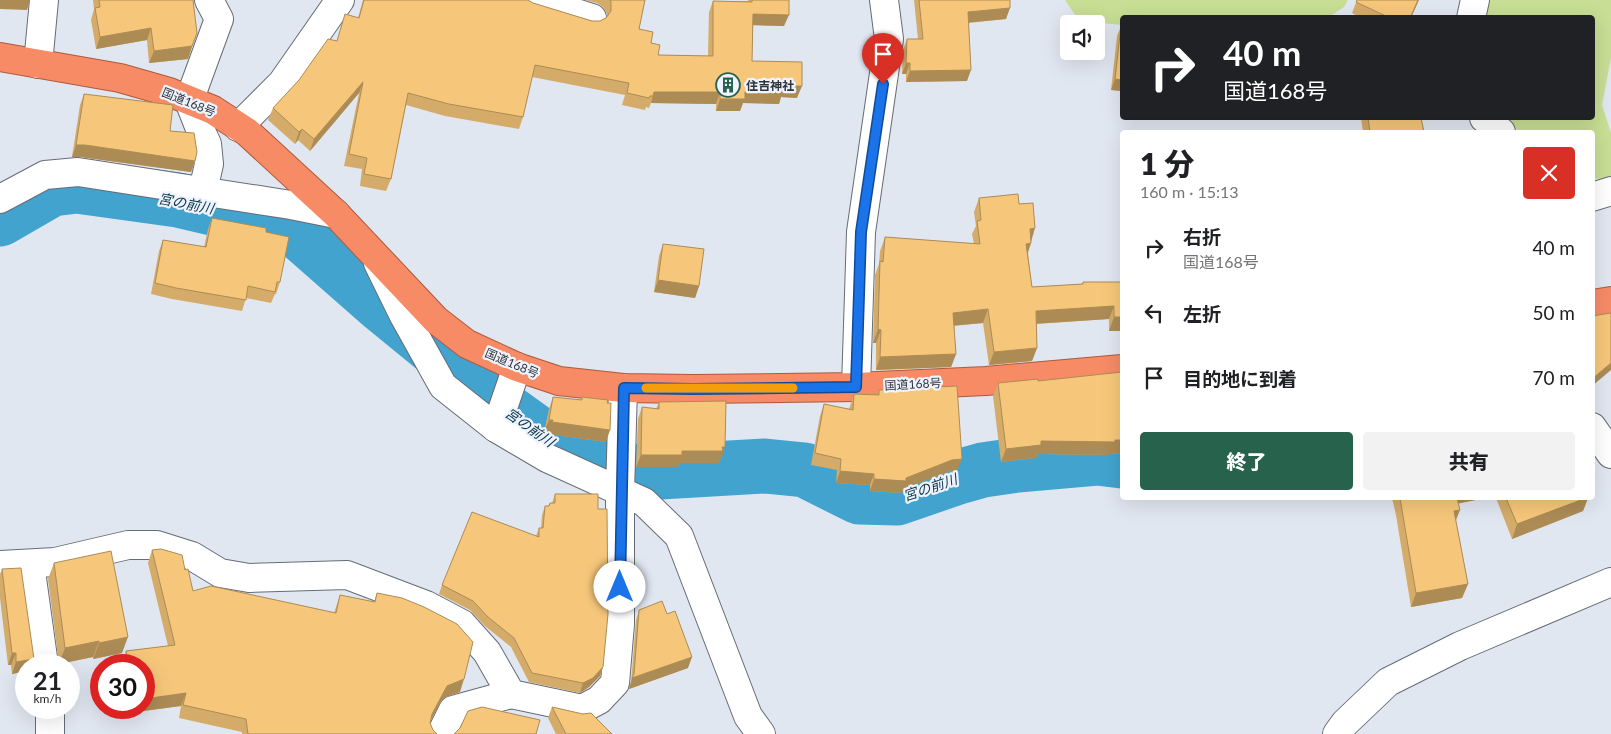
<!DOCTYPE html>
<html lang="ja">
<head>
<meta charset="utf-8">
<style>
  body { margin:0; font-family:Lato,"Noto Sans JP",sans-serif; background:#f2f2f2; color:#202124; height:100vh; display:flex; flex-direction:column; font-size:19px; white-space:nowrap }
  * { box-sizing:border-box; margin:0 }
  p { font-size:16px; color:#757577 }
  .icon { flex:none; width:28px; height:28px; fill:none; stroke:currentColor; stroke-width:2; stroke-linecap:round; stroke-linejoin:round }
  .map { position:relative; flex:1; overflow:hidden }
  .side { position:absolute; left:1120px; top:130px; width:475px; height:370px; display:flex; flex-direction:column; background:#fff; border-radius:5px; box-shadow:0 5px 20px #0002 }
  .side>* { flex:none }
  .hud { position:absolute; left:1120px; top:15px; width:475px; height:105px; border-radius:5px; box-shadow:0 5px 20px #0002; background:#202124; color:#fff; overflow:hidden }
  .buttons { position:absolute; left:1060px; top:15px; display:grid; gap:10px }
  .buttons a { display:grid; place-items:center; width:45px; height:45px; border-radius:5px; background:#fff; box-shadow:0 5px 20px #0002; font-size:25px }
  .speed { position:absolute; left:15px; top:654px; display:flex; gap:10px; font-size:25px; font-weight:700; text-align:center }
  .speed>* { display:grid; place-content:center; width:65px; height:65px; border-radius:50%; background:#fff; box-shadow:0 5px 20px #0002; line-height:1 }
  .speed small { font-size:12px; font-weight:400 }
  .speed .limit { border:8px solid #d22; background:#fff; color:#111 }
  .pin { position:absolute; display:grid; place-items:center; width:42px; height:42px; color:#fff; margin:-51px -21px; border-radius:50% 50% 50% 0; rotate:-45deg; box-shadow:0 0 5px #0007 }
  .pin .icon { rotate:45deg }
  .me { position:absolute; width:55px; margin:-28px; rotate:0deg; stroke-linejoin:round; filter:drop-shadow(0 0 4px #0008) }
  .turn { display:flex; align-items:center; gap:18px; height:105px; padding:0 20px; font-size:22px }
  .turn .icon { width:65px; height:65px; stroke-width:2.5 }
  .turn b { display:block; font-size:35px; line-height:42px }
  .round { display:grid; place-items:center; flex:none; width:52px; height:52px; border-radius:5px; background:#f2f2f2 }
  .headline { display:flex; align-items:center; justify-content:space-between; height:85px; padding:0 20px }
  h1 { font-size:30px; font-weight:800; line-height:38px }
  .action { display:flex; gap:10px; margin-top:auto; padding:10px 20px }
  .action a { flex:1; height:58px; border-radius:5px; background:#27624c; color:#fff; font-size:20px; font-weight:800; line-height:58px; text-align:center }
  .action a+a { background:#f2f2f2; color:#202124 }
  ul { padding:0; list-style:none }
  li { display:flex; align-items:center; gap:15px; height:65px; padding:0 20px }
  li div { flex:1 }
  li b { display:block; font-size:19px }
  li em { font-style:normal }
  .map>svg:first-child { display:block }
  .green { fill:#c7de94 }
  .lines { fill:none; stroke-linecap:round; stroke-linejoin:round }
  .river { stroke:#42a3ce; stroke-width:55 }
  .minor-casing { stroke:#666c75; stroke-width:30 }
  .tertiary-casing { stroke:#666c75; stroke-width:30 }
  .trunk-casing { stroke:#af593c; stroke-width:30 }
  .minor { stroke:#fff; stroke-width:28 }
  .tertiary { stroke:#fff; stroke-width:28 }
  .trunk { stroke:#f68b66; stroke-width:28 }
  .wall { fill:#d4ab69 }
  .shaded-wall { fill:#ac8b55 }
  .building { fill:#f6c77a; stroke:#ac8b55 }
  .route-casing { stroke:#114b97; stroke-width:12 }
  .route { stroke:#1a73e8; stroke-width:9 }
  .slow { stroke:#f59e0b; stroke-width:9 }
  .labels { text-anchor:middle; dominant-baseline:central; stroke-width:4.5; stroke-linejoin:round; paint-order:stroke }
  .poi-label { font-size:12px; font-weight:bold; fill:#303236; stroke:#eef4ff; text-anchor:start }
  .street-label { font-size:12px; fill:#303236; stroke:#eef4ff }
  .water-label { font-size:14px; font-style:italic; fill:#0c3749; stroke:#eef4ff }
</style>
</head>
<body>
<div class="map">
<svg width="1611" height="734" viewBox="0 0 1611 734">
  <rect width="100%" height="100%" fill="#e1e7f1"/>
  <g class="green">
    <polygon points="1065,0 1348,0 1344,7 1329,17 1122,18 1122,25 1079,21"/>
    <polygon points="1489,0 1611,0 1611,58 1602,105 1611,133 1611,178 1593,179 1592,132 1520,132 1505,118 1592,118 1592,18 1484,18"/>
  </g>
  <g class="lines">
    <polyline class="river" points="0,219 52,189 77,186 178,200 293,227 383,306 460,369 484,395 558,448 611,467 643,473 765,466 805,470 859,497 897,498 958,477 983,470 1017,465 1097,458 1122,461"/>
    <g class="minor-casing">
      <g id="minor">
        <polyline points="534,0 592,18"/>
        <polyline points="1471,18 1475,0"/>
        <polyline points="38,64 44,0"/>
        <polyline points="1484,118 1501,132"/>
        <polyline points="238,127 282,83 340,0"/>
        <polyline points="203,191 209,164 207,144 200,129 189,101 219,19 209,0"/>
        <polyline points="1592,197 1611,191"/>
        <polyline points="0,199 45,175 78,172 291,205 336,214"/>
        <polyline points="378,263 404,316 443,386 496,428 547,458 644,502 679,536 748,716 761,734"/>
        <polyline points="856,387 861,232 889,39 884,0"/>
        <polyline points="1592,427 1611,454"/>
        <polyline points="496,428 517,367"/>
        <polyline points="30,564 44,665"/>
        <polyline points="0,565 55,562 128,545 157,545 192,556 220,573 249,578 347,575 426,605 462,624 487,652 511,694 582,709 599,700 615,683 620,624 620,492 623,388"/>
        <polyline points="50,708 50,734"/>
        <polyline points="441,734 453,710 511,694"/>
      </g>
    </g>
    <g class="tertiary-casing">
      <polyline id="tertiary" points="1337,734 1345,723 1388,682 1460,646 1611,582"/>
    </g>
    <g class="trunk-casing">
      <g id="trunk">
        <polyline points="0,57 120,78 169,92 213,110 247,132 336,214 436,320 467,344 517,367 559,381 623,388 693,389 856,387 986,381 1122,369"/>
        <polyline points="1592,304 1611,301"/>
      </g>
    </g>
    <use href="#minor" class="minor"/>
    <use href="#tertiary" class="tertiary"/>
    <use href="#trunk" class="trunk"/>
  </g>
  <g class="wall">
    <polygon points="93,0 193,0 197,33 188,59 149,63 147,40 96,49 91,20 94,9"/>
    <polygon points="363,0 528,0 533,3 592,21 600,21 607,17 607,14 603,7 597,3 586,0 645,0 639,29 651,43 658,55 708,56 709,12 713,1 748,1 748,0 789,0 784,26 753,25 752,61 797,98 781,97 779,104 743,103 740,111 716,111 716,104 651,103 649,108 646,107 645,110 622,105 625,95 532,77 523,117 519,129 445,116 406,105 391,179 386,191 360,186 362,169 344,166 359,93 310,151 298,140 295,144 268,120 273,108 337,41 345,14 358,18"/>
    <polygon points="914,0 1010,0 1006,19 968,23 967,81 906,82 906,74 902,74 903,50 907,39 918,39"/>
    <polygon points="1357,0 1411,18 1361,18 1352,13"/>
    <polygon points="1121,26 1122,26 1122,91 1111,90 1117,36"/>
    <polygon points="84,94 170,131 195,161 191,172 80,157 72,157 80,105"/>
    <polygon points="1361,118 1421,118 1424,132 1363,132"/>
    <polygon points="979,198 1019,204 1031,241 1031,243 1028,253 1032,287 1082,284 1083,282 1122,282 1122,342 1122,331 1109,331 1109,319 1036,324 1037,348 1032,361 989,365 983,323 954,326 956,354 951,367 876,370 876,343 873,343 875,275 879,264 880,251 885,237 974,244 972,234 976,226 974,212"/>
    <polygon points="212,218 266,232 280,282 276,294 275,294 271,303 246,298 242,311 172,299 151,294 159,251 163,240 204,247 208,229"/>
    <polygon points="663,244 699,286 695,298 654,292 659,256"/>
    <polygon points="1122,372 1122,453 1110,454 1110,455 1038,454 1036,458 1001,462 993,396 998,383 1038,381"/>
    <polygon points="879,390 957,471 948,472 903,489 902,493 870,491 870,485 836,483 837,470 811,465 820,416 824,404 849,409 854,394 877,395"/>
    <polygon points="553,397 581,400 582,397 606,442 548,434 549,432 544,432 549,409"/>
    <polygon points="659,402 721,460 720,459 718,463 679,463 678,467 636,467 638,419 642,407 656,409"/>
    <polygon points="555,494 598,509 603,667 600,676 589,687 580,693 529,682 511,647 485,626 470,610 439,594 442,585 536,536 539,528 541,528 542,515 545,506 548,506 550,503 552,503"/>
    <polygon points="1392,498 1486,498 1458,503 1456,521 1468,584 1462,598 1411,607 1396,515"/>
    <polygon points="1496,498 1588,498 1583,511 1512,539"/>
    <polygon points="152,550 185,570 193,591 334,613 340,595 374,602 377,593 460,692 443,698 430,721 430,723 433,730 437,734 242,734 242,732 179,718 181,706 128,713 127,708 144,708 144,665 122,665 126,651 168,646 148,563"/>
    <polygon points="54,563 122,653 93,659 93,657 59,664 48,579"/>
    <polygon points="2,569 26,665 26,671 12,674 11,665 8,665 0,598 0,574"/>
    <polygon points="639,610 688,668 629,689 631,683 636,620"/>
    <polygon points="552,707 612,734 556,734 548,718"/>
  </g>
  <g class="shaded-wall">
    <polygon points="0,0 30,0 27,10 0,9"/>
    <polygon points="1418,0 1419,0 1411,18 1410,18"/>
    <polygon points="1010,8 1006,19 964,23 968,12"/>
    <polygon points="753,14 789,15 784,26 748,25"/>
    <polygon points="151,28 147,40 96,49 100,37"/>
    <polygon points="192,46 188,59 149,63 154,51"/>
    <polygon points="906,63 910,63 906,74 902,74"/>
    <polygon points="971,70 967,81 906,82 910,71"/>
    <polygon points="1115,79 1122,80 1122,91 1111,90"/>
    <polygon points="363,82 359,93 310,151 314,139"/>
    <polygon points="783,86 802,86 797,98 781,97 779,104 743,103 740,111 716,111 720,99 745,92"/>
    <polygon points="654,92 720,92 716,104 651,103"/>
    <polygon points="302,129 298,140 295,144 299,132"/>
    <polygon points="76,145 85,145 195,161 191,172 80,157 72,157"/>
    <polygon points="1035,228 1031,242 1030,229"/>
    <polygon points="1031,243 1026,257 1026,244"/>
    <polygon points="658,280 699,286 695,298 654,292"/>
    <polygon points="1114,306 1109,319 1031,324 1036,311"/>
    <polygon points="988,309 983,323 948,326 953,313"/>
    <polygon points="1114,317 1122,317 1122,331 1109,331"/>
    <polygon points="878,329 881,330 876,343 873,343"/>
    <polygon points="1037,348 1032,361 989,365 994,352"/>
    <polygon points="956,354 951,367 876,370 880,357"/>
    <polygon points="1611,363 1611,370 1592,386 1592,379"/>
    <polygon points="549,420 553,420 549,432 544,432"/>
    <polygon points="552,422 610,430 606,442 548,434"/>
    <polygon points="1115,440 1122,440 1122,453 1110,454 1110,455 1038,454 1036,458 1001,462 1006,449 1041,441"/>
    <polygon points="722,447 725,447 721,460 720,459 718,463 679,463 678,467 636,467 641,455"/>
    <polygon points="962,459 957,471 948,472 903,489 902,493 870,491 874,479 906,478 952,460"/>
    <polygon points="840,471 874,474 870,485 836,483"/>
    <polygon points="1454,498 1486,498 1451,505"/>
    <polygon points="1586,498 1588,498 1583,511 1512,539 1517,524"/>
    <polygon points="1460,510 1454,525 1454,511"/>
    <polygon points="1468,584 1462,598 1411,607 1416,593"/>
    <polygon points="128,637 122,653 93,659 99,643"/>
    <polygon points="99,641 93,657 59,664 65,648"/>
    <polygon points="12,653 16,653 11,665 8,665"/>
    <polygon points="692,657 688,668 629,689 632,678"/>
    <polygon points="34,659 31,665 26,665 26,671 12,674 16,662"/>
    <polygon points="603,667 600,676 589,687 580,693 583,683"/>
    <polygon points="464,679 460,692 443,698 427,727 432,714 447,686"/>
    <polygon points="186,693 181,706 128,713 130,708 144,708 144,699"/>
  </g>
  <g class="building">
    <polygon points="99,0 193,0 197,33 192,46 154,51 151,28 100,37 95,8 100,7"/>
    <polygon points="364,0 528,0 533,3 592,21 600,21 606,18 611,11 611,2 610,0 645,0 639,29 653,32 651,43 660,45 658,55 713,56 713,1 752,2 752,0 789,0 789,15 753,14 752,61 802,62 802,86 783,86 783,92 745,92 745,99 720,99 720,92 654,92 653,96 650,96 649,98 627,93 629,83 535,65 523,117 449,104 408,93 391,179 364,174 367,158 349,154 363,82 314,139 302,129 299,132 273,108 299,80 328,39 337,41 345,14 359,18"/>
    <polygon points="919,0 1010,0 1010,8 968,12 971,70 910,71 910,63 906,63 907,39 923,39"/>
    <polygon points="1357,0 1418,0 1410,18 1390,18 1356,2"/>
    <polygon points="1121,26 1122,26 1122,80 1115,79"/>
    <polygon points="84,94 173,105 170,131 194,133 197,152 195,161 85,145 76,145"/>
    <polygon points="1368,118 1421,118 1424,132 1370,132"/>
    <polygon points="1018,194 1019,204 1033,203 1035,228 1030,229 1031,243 1026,244 1032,287 1083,284 1083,282 1122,282 1122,317 1114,317 1114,306 1036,311 1037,348 994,352 988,309 953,313 956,354 880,357 881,330 878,329 880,261 883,262 885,237 980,244 977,221 981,220 979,198"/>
    <polygon points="212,218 266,228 266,232 289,237 280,282 277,282 275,292 248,286 246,300 176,288 155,283 163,240 206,247"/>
    <polygon points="663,244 704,249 699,286 658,280"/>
    <polygon points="1611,313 1611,363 1592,379 1592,316"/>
    <polygon points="1122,372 1122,440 1115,440 1115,442 1041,441 1041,445 1006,449 998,383 1038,379 1038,381"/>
    <polygon points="957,386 962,459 952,460 906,478 906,481 874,479 874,474 840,471 841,459 815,453 824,404 853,410 854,394 879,395 879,390"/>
    <polygon points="553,397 582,400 582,397 608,400 607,403 611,403 610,430 552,422 553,420 549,420"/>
    <polygon points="726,401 725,447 722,447 723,451 682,451 682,455 641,455 642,407 659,409 659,402"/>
    <polygon points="555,494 598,494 598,509 607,509 608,614 603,667 593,678 583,683 532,673 514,638 488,617 473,601 442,585 472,512 539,537 539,528 543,528 545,506 549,506 550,503 555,503"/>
    <polygon points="1400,498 1457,498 1460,510 1454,511 1468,584 1416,593"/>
    <polygon points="1506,498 1586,498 1517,524"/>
    <polygon points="161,549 182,555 185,570 188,569 193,591 211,586 336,613 340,595 375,602 377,593 402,598 424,607 457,624 473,642 464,679 447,686 432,714 430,723 433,730 437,734 248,734 246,719 183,705 186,693 144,699 144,665 128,665 126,651 175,645 152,550"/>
    <polygon points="111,551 128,637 99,643 99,641 65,648 54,563"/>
    <polygon points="21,568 34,659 16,662 16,653 12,653 2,569"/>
    <polygon points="662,601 667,614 675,611 692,657 632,678 634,674 639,610"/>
    <polygon points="482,707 540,720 536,734 454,734 460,728 468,711"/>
    <polygon points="552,707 583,714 591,713 612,734 566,734"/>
  </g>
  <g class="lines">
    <g class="route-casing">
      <polyline id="route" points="620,587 624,388 693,389 856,387 861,232 883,84"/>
    </g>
    <use href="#route" class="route"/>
    <polyline class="slow" points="646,388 793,388"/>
  </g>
  <defs>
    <g id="building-ring" transform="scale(1.25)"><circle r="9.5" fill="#eef4ff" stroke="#27624c" stroke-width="1.5"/><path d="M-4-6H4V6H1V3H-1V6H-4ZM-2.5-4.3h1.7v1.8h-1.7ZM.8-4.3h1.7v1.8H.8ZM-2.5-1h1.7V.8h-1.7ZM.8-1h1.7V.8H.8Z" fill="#27624c"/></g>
  </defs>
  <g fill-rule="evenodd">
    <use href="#building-ring" x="728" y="85"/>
  </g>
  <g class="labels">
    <g class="poi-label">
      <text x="746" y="85">住吉神社</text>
    </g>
    <g class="street-label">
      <text transform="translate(189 102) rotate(22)">国道168号</text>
      <text transform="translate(512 363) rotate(23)">国道168号</text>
      <text transform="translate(913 384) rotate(-3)">国道168号</text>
    </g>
    <g class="water-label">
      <text transform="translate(186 203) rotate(11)">宮の前川</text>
      <text transform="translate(530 427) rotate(35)">宮の前川</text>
      <text transform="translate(930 487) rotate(-19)">宮の前川</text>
    </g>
  </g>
</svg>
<div class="buttons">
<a><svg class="icon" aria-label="sound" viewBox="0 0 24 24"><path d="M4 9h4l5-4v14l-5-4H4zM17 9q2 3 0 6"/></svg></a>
</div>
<div class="speed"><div>21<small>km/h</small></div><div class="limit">30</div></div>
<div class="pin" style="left:883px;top:84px;background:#d93025"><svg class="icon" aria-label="arrive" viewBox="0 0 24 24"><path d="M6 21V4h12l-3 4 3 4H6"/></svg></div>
<svg class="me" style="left:620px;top:587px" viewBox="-20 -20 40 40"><circle r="19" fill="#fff"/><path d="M0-13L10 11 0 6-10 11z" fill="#1a73e8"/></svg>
<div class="hud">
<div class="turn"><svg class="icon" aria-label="right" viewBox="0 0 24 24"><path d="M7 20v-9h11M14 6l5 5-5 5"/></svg><div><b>40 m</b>国道168号</div></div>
</div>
<section class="side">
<div class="headline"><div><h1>1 分</h1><p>160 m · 15:13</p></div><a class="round" style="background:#d93025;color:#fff"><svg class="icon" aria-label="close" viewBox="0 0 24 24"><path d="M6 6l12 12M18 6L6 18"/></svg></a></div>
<ul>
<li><svg class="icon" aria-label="right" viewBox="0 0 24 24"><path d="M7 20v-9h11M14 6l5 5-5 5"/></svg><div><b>右折</b><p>国道168号</p></div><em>40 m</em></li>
<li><svg class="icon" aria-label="left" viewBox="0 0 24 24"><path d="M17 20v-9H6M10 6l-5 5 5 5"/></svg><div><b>左折</b></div><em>50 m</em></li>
<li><svg class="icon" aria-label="arrive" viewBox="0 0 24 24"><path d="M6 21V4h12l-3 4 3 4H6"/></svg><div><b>目的地に到着</b></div><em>70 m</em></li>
</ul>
<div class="action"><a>終了</a><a>共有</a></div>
</section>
</div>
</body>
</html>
